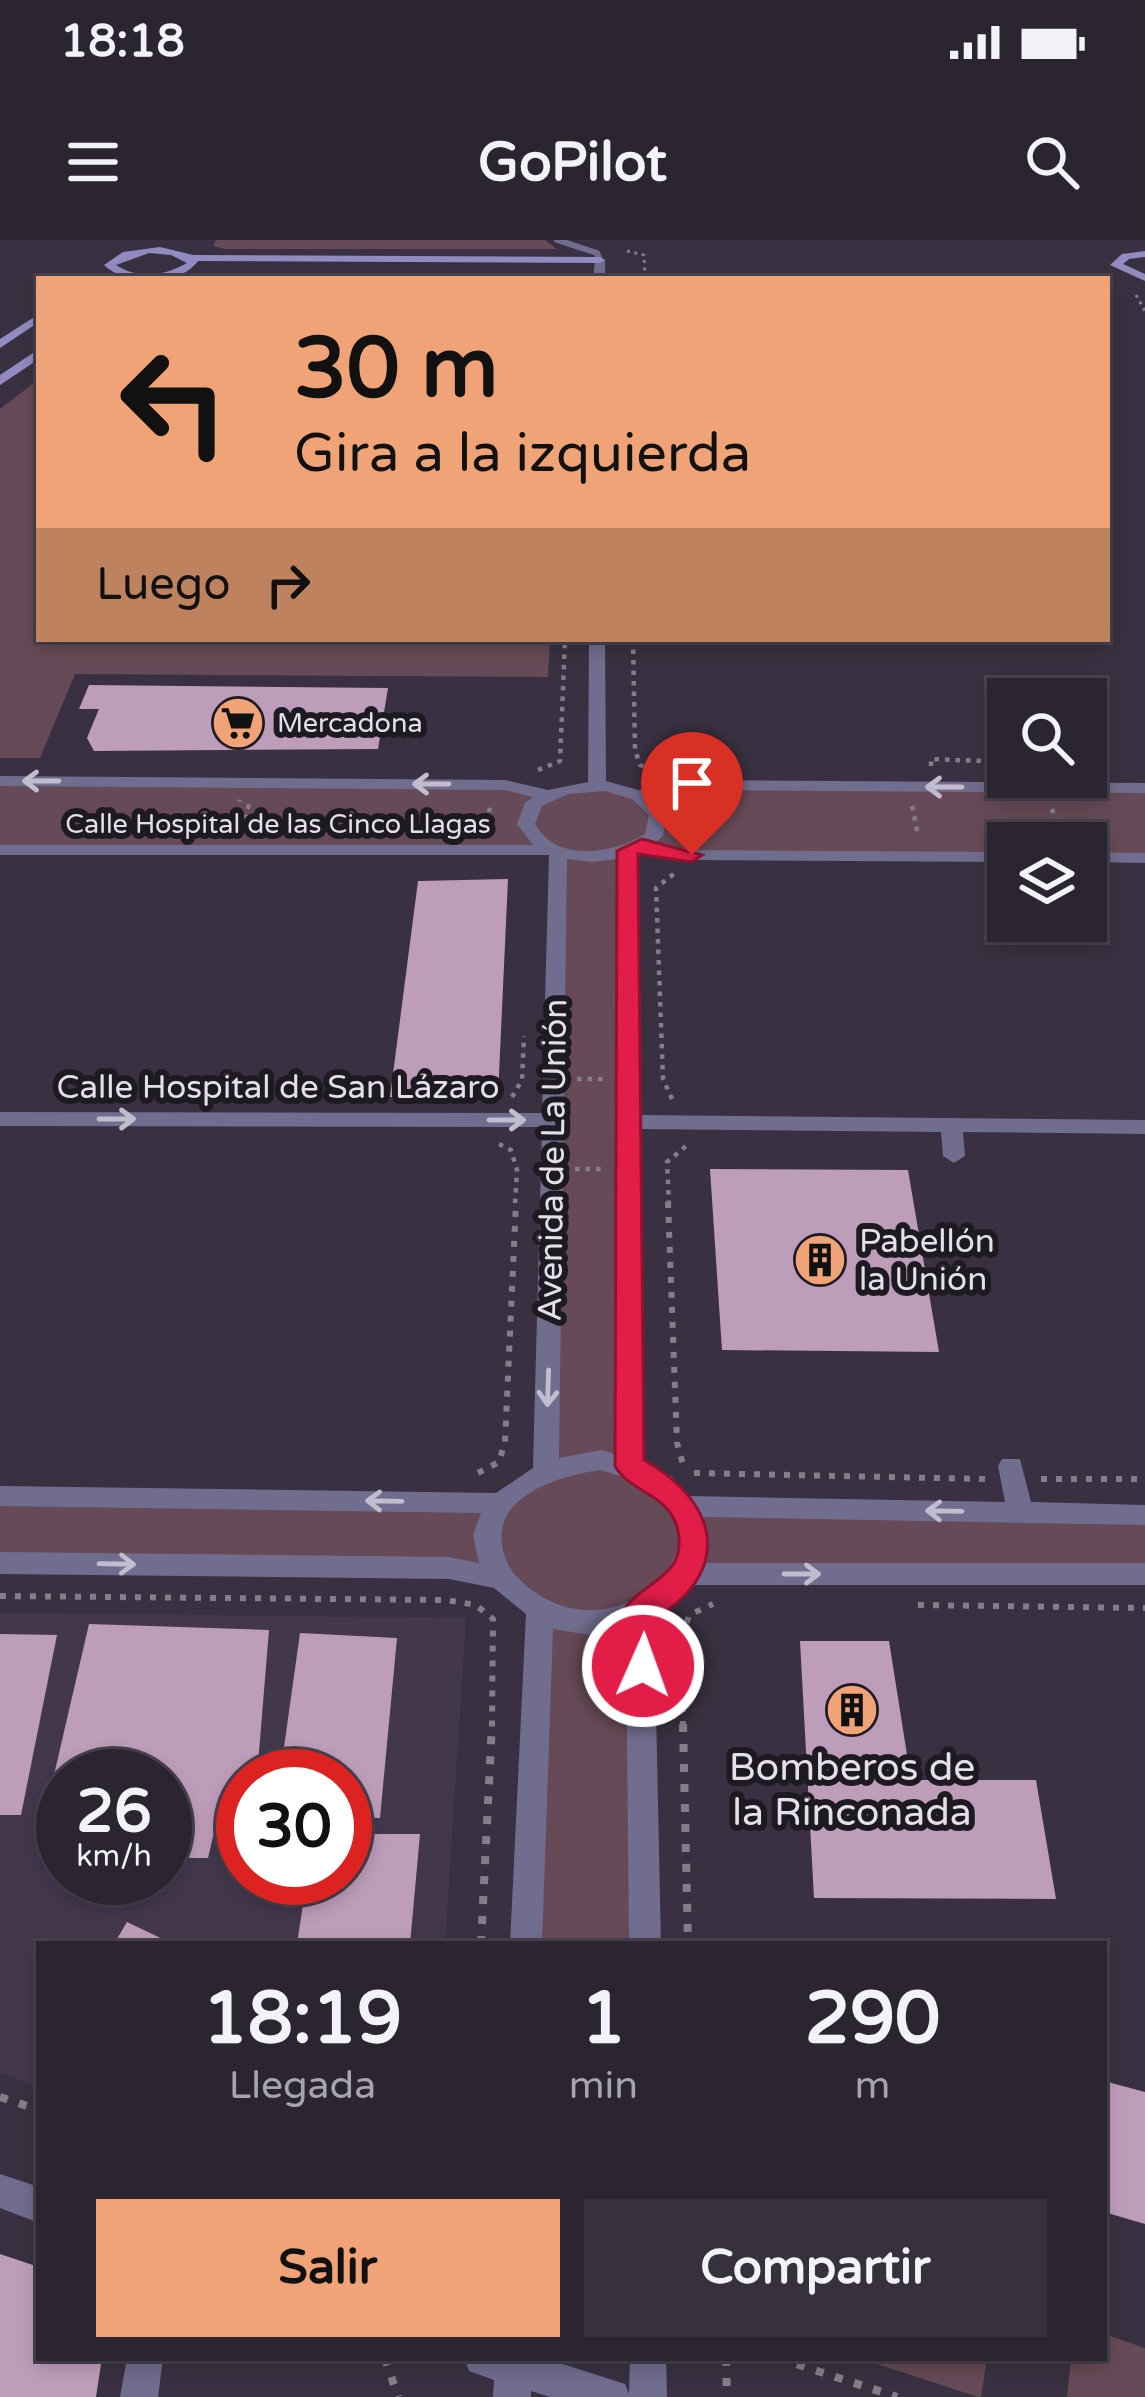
<!DOCTYPE html>
<html lang="es">
<head>
<meta charset="utf-8">
<style>
  body { margin:0; font-family:"Varela Round",sans-serif; background:#37313d; color:#f1f3f6; height:100vh; display:flex; flex-direction:column; font-size:45px; white-space:nowrap }
  * { box-sizing:border-box; margin:0 }
  p { font-size:39px; color:#a6a5ab }
  .icon { flex:none; width:66px; height:66px; fill:none; stroke:currentColor; stroke-width:2; stroke-linecap:round; stroke-linejoin:round }
  .map { position:relative; flex:1; overflow:hidden }
  .side { position:absolute; left:36px; top:1701px; width:1071px; height:420px; display:flex; flex-direction:column; background:#2b2531; border-radius:0px; box-shadow:0 6px 18px #0003,0 0 0 3px #47424d }
  .side>* { flex:none }
  .banner { position:absolute; left:36px; top:36px; width:1074px; height:366px; border-radius:0px; box-shadow:0 6px 18px #0003,0 0 0 3px #47424d; background:#efa377; color:#111; overflow:hidden }
  .controls { position:absolute; left:987px; top:438px; display:grid; gap:24px }
  .controls a { display:grid; place-items:center; width:120px; height:120px; border-radius:0px; background:#2b2531; box-shadow:0 6px 18px #0003,0 0 0 3px #47424d; font-size:60px }
  .speed { position:absolute; left:36px; top:1509px; display:flex; gap:24px; font-size:60px; font-weight:700; text-align:center }
  .speed>* { display:grid; place-content:center; width:156px; height:156px; border-radius:50%; background:#2b2531; box-shadow:0 6px 18px #0003,0 0 0 3px #47424d; line-height:1 }
  .speed small { font-size:30px; font-weight:400 }
  .speed .limit { border:18px solid #d22; background:#fff; color:#111 }
  .pin { position:absolute; display:grid; place-items:center; width:102px; height:102px; color:#fff; margin:-123px -51px; border-radius:50% 50% 50% 0; rotate:-45deg; box-shadow:0 0 12px #0007 }
  .pin .icon { rotate:45deg }
  .me { position:absolute; width:132px; margin:-66px; rotate:2deg; stroke-linejoin:round; filter:drop-shadow(0 0 9px #0008) }
  .turn { display:flex; align-items:center; gap:42px; height:252px; padding:0 60px; font-size:54px }
  .turn .icon { width:156px; height:156px; stroke-width:2.5 }
  .turn b { display:block; font-size:84px; line-height:102px }
  .then { display:flex; align-items:center; height:114px; padding:0 60px; background:#0003; gap:24px; font-size:45px }
  .eta { display:flex; justify-content:space-evenly; align-items:center; height:204px; text-align:center }
  .eta b { font-size:72px; font-weight:800; line-height:84px }
  .primary-button { display:flex; gap:24px; margin-top:auto; padding:24px 60px }
  .primary-button a { flex:1; height:138px; border-radius:0px; background:#efa377; color:#111; font-size:48px; font-weight:800; line-height:138px; text-align:center }
  .primary-button a+a { background:#37313d; color:#f1f3f6 }
  .status { display:flex; justify-content:space-between; align-items:center; height:84px; padding:0 60px; background:#2b2531; direction:ltr }
  .status svg { height:33px; fill:currentColor }
  header { display:flex; justify-content:space-between; align-items:center; height:156px; padding:0 60px; background:#2b2531; font-size:54px; font-weight:800 }
  .map>svg:first-child { display:block }
  .built { fill:#43374d; fill-rule:evenodd }
  .green { fill:#674a57 }
  .building { fill:#be9dba }
  .lines { fill:none; stroke-linecap:round; stroke-linejoin:round }
  .path-far3 { stroke:#847e8b; stroke-width:3; stroke-dasharray:3 4.5; stroke-linecap:butt }
  .path-far2 { stroke:#847e8b; stroke-width:4.5; stroke-dasharray:4.5 6; stroke-linecap:butt }
  .path-far1 { stroke:#847e8b; stroke-width:6; stroke-dasharray:6 9; stroke-linecap:butt }
  .path { stroke:#847e8b; stroke-width:8; stroke-dasharray:8 12; stroke-linecap:butt }
  .lane { stroke:#706d8e; stroke-width:6 }
  .street { fill:#706d8e; fill-rule:evenodd }
  .secondary { fill:#918bc1; fill-rule:evenodd }
  .oneway { stroke:#c1bdce }
  .route { fill:#e11d48; stroke:#92132f; stroke-width:3 }
  .labels { text-anchor:middle; dominant-baseline:central; stroke-width:12; stroke-linejoin:round; paint-order:stroke }
  .far-poi-label { font-size:27px; fill:#e4dfe9; stroke:#1e1a22; text-anchor:start }
  .far-street-label { font-size:27px; fill:#e4dfe9; stroke:#1e1a22 }
  .street-label { font-size:33px; fill:#e4dfe9; stroke:#1e1a22 }
  .poi-label { font-size:33px; fill:#e4dfe9; stroke:#1e1a22; text-anchor:start }
  .near-poi-label { font-size:39px; fill:#e4dfe9; stroke:#1e1a22 }
</style>
</head>
<body>
<div class="status"><b>18:18</b><svg viewBox="0 0 49 12"><path d="M0 12V9h3v3zM5 12V6h3v6zM10 12V3h3v9zM15 12V0h3v12zM26 1h20v11H26zM47 4h2v5h-2z"/></svg></div>
<header><svg class="icon" aria-label="menu" viewBox="0 0 24 24"><path d="M4 6h16M4 12h16M4 18h16"/></svg>GoPilot<svg class="icon" aria-label="search" viewBox="0 0 24 24"><circle cx="10" cy="10" r="6"/><path d="M15 15l6 6"/></svg></header>
<div class="map">
<svg width="1145" height="2157" viewBox="0 0 1145 2157">
  <rect width="100%" height="100%" fill="#393141"/>
  <path class="built" d="M 0,1373 L 466,1378 L 445,1704 L 39,1704 L 39,1847 L 0,1833 ZM 63,1536 L 165,1536 L 165,1638 L 63,1638 ZM 243,1536 L 345,1536 L 345,1638 L 243,1638 Z"/>
  <g class="green">
    <polygon points="216,0 545,0 557,9 225,9 213,6"/>
    <polygon points="39,139 39,399 550,399 548,437 75,434 40,518 0,518 0,169"/>
    <polygon points="0,541 505,545 547,555 605,546 638,555 686,545 1145,548 1145,618 1086,617 1086,603 1008,603 1008,617 692,615 642,605 627,612 630,1226 684,1266 1145,1275 1145,1335 685,1334 651,1367 645,1704 526,1704 540,1371 501,1339 0,1323 0,1256 500,1263 545,1228 555,611 0,610"/>
    <polygon points="1104,2094 1145,2108 1145,2157 1067,2157 1071,2118 1104,2118"/>
    <polygon points="859,2118 987,2118 981,2157 978,2157"/>
  </g>
  <g class="building">
    <polygon points="89,445 388,448 378,509 94,511 87,498 99,469 79,469"/>
    <polygon points="508,639 498,856 390,857 418,641"/>
    <polygon points="710,929 908,930 939,1112 722,1110"/>
    <polygon points="89,1384 269,1390 257,1536 243,1536 243,1573 218,1576 208,1618 165,1618 165,1536 63,1536 63,1578 44,1578"/>
    <polygon points="300,1393 397,1398 380,1578 345,1577 345,1536 280,1536"/>
    <polygon points="0,1394 57,1395 21,1575 0,1575"/>
    <polygon points="800,1401 889,1401 911,1540 1036,1540 1056,1659 814,1658"/>
    <polygon points="345,1594 420,1594 410,1704 297,1704 307,1638 345,1638"/>
    <polygon points="127,1682 173,1704 114,1704"/>
    <polygon points="1104,1841 1145,1852 1145,1984 1104,1972"/>
    <polygon points="0,2014 39,2027 39,2118 102,2118 96,2157 0,2157"/>
  </g>
  <g class="lines">
    <g class="path-far3">
      <polyline points="627,11 644,15 645,37 631,39"/>
      <polyline points="1136,55 1145,71"/>
    </g>
    <g class="path-far2">
      <polyline points="633,399 635,510 640,525 651,529"/>
      <polyline points="931,526 931,519 1008,522"/>
      <polyline points="538,530 560,521 565,399"/>
      <polyline points="688,563 691,597"/>
      <polyline points="912,566 918,595"/>
      <polyline points="1052,569 1063,603"/>
      <polyline points="242,589 250,561"/>
      <polyline points="230,592 240,560"/>
      <polyline points="487,593 490,565"/>
      <polyline points="577,839 606,839"/>
      <polyline points="512,857 522,840 524,796"/>
      <polyline points="672,859 663,839 656,648 675,633"/>
      <polyline points="499,904 511,910 517,930 515,965"/>
      <polyline points="575,929 603,929"/>
      <polyline points="669,965 667,922 686,906"/>
    </g>
    <g class="path-far1">
      <polyline points="668,962 677,1203 683,1224"/>
      <polyline points="478,1233 499,1222 505,1202 516,962"/>
      <polyline points="694,1233 985,1239"/>
      <polyline points="1041,1239 1145,1239"/>
      <polyline points="0,1356 446,1360 476,1365 493,1379 492,1487"/>
      <polyline points="918,1365 1145,1368"/>
      <polyline points="683,1487 681,1404 689,1375 713,1364"/>
    </g>
    <g class="path">
      <polyline points="683,1484 688,1704"/>
      <polyline points="481,1704 492,1484"/>
      <polyline points="0,1857 39,1870"/>
      <polyline points="385,2118 398,2157"/>
      <polyline points="726,2118 727,2157"/>
      <polyline points="778,2118 897,2157"/>
    </g>
    <polyline class="lane" points="557,0 597,13 600,20"/>
    <g class="street">
      <polygon points="600,17 605,20 605,39 593,39 595,20"/>
      <path d="M 589,399 L 605,399 L 606,541 L 638,550 L 686,540 L 1145,543 L 1145,553 L 686,550 L 651,558 L 667,574 L 663,596 L 656,602 L 692,610 L 1008,612 L 1008,622 L 692,620 L 643,611 L 636,613 L 639,875 L 1145,880 L 1145,894 L 963,892 L 965,916 L 954,923 L 943,916 L 941,892 L 639,889 L 643,1225 L 671,1236 L 689,1256 L 1005,1262 L 998,1226 L 1002,1219 L 1020,1219 L 1031,1262 L 1145,1265 L 1145,1285 L 704,1277 L 705,1312 L 699,1323 L 1145,1323 L 1145,1345 L 687,1345 L 682,1354 L 654,1376 L 661,1704 L 629,1704 L 626,1387 L 596,1396 L 553,1389 L 542,1704 L 510,1704 L 526,1374 L 494,1348 L 449,1339 L 0,1334 L 0,1312 L 449,1317 L 479,1323 L 473,1295 L 481,1273 L 0,1266 L 0,1246 L 496,1253 L 533,1228 L 542,887 L 0,886 L 0,872 L 542,873 L 549,615 L 0,615 L 0,605 L 533,605 L 517,584 L 525,563 L 533,557 L 505,550 L 0,546 L 0,536 L 505,540 L 548,550 L 588,542 ZM 605,551 L 632,559 L 649,575 L 645,594 C 614,614 556,623 535,584 L 542,566 L 568,554 ZM 567,619 L 592,622 L 618,619 L 617,1215 L 602,1210 L 559,1218 ZM 601,1230 C 617,1236 639,1240 652,1250 C 735,1306 608,1429 517,1337 C 509,1329 504,1317 502,1305 C 494,1254 563,1235 601,1230 Z"/>
      <polygon points="1086,612 1145,613 1145,623 1086,622"/>
      <polygon points="0,1934 39,1947 39,1983 0,1968"/>
      <polygon points="127,2118 163,2118 158,2157 120,2157"/>
      <polygon points="464,2118 544,2118 625,2144 629,2154 630,2118 666,2118 667,2157 550,2157 531,2151 531,2157 493,2157 494,2140 469,2131"/>
    </g>
    <g class="secondary">
      <path d="M 160,7 L 193,15 L 600,17 L 605,20 L 600,23 L 198,21 C 180,46 126,47 104,25 L 123,12 ZM 149,13 L 171,15 L 187,23 C 164,36 139,40 116,25 Z"/>
      <polygon points="1145,11 1145,17 1129,19 1123,24 1145,34 1145,41 1110,25 1122,14"/>
      <polygon points="39,74 39,82 0,108 0,99"/>
      <polygon points="39,109 39,119 0,145 0,135"/>
    </g>
  </g>
  <defs><path id="oneway-shaft" d="M-6 0H5M1.5-3L5.5 0L1.5 3" fill="none" stroke-width="1.6" stroke-linecap="round" stroke-linejoin="round" transform="scale(3)"/></defs>
  <g class="oneway">
    <use href="#oneway-shaft" transform="translate(41 541) rotate(-180)"/>
    <use href="#oneway-shaft" transform="translate(431 544) rotate(-180)"/>
    <use href="#oneway-shaft" transform="translate(944 547) rotate(-180)"/>
    <use href="#oneway-shaft" transform="translate(117 879)"/>
    <use href="#oneway-shaft" transform="translate(507 880)"/>
    <use href="#oneway-shaft" transform="translate(548 1148) rotate(92)"/>
    <use href="#oneway-shaft" transform="translate(384 1261) rotate(-179)"/>
    <use href="#oneway-shaft" transform="translate(944 1271) rotate(-179)"/>
    <use href="#oneway-shaft" transform="translate(117 1324) rotate(1)"/>
    <use href="#oneway-shaft" transform="translate(802 1334)"/>
  </g>
  <path class="route" d="M 642,599 L 702,615 L 692,622 L 638,614 L 644,1220 C 717,1261 735,1329 656,1378 L 659,1426 L 654,1436 L 631,1436 C 624,1422 617,1375 629,1363 C 651,1339 686,1334 678,1291 C 670,1253 631,1254 615,1226 L 617,611 Z"/>
  <defs>
    <g id="supermarket-disc" transform="scale(2.7)"><circle r="9.5" fill="#efa377" stroke="#1e1a22"/><path d="M-6-5.5h2.5l.6 2H6L4.5 2H-2.5L-4.4-4H-6ZM-1.5 3.2a1.3 1.3 0 1 0 .1 0ZM3 3.2a1.3 1.3 0 1 0 .1 0Z" fill="#111"/></g>
    <g id="building-disc" transform="scale(2.7)"><circle r="9.5" fill="#efa377" stroke="#1e1a22"/><path d="M-4-6H4V6H1V3H-1V6H-4ZM-2.5-4.3h1.7v1.8h-1.7ZM.8-4.3h1.7v1.8H.8ZM-2.5-1h1.7V.8h-1.7ZM.8-1h1.7V.8H.8Z" fill="#111"/></g>
  </defs>
  <g fill-rule="evenodd">
    <use href="#supermarket-disc" x="238" y="483"/>
    <use href="#building-disc" x="820" y="1020"/>
    <use href="#building-disc" x="852" y="1470"/>
  </g>
  <g class="labels">
    <g class="far-poi-label">
      <text x="277" y="483">Mercadona</text>
    </g>
    <g class="far-street-label">
      <text x="278" y="584">Calle Hospital de las Cinco Llagas</text>
    </g>
    <g class="street-label">
      <text x="278" y="847">Calle Hospital de San Lázaro</text>
      <text transform="translate(553 920) rotate(-89)">Avenida de La Unión</text>
    </g>
    <g class="poi-label">
      <text x="859" y="1001">Pabellón<tspan x="859" dy="38">la Unión</tspan></text>
    </g>
    <g class="near-poi-label">
      <text x="852" y="1527">Bomberos de<tspan x="852" dy="45">la Rinconada</tspan></text>
    </g>
  </g>
</svg>
<div class="controls">
<a><svg class="icon" aria-label="search" viewBox="0 0 24 24"><circle cx="10" cy="10" r="6"/><path d="M15 15l6 6"/></svg></a>
<a><svg class="icon" aria-label="layers" viewBox="0 0 24 24"><path d="M12 4l9 5-9 5-9-5zM3 14l9 5 9-5"/></svg></a>
</div>
<div class="speed"><div>26<small>km/h</small></div><div class="limit">30</div></div>
<div class="pin" style="left:692px;top:615px;background:#d93025"><svg class="icon" aria-label="arrive" viewBox="0 0 24 24"><path d="M6 21V4h12l-3 4 3 4H6"/></svg></div>
<svg class="me" style="left:643px;top:1426px" viewBox="-20 -20 40 40"><circle r="17" fill="#e11d48" stroke="#fff" stroke-width="3"/><path d="M0-11L8 9 0 5-8 9z" fill="#fff"/></svg>
<div class="banner">
<div class="turn"><svg class="icon" aria-label="left" viewBox="0 0 24 24"><path d="M17 20v-9H6M10 6l-5 5 5 5"/></svg><div><b>30 m</b>Gira a la izquierda</div></div>
<div class="then">Luego<svg class="icon" aria-label="right" viewBox="0 0 24 24"><path d="M7 20v-9h11M14 6l5 5-5 5"/></svg></div>
</div>
<section class="side">
<div class="eta">
<div><b>18:19</b><p>Llegada</p></div>
<div><b>1</b><p>min</p></div>
<div><b>290</b><p>m</p></div>
</div>
<div class="primary-button"><a>Salir</a><a>Compartir</a></div>
</section>
</div>
</body>
</html>
